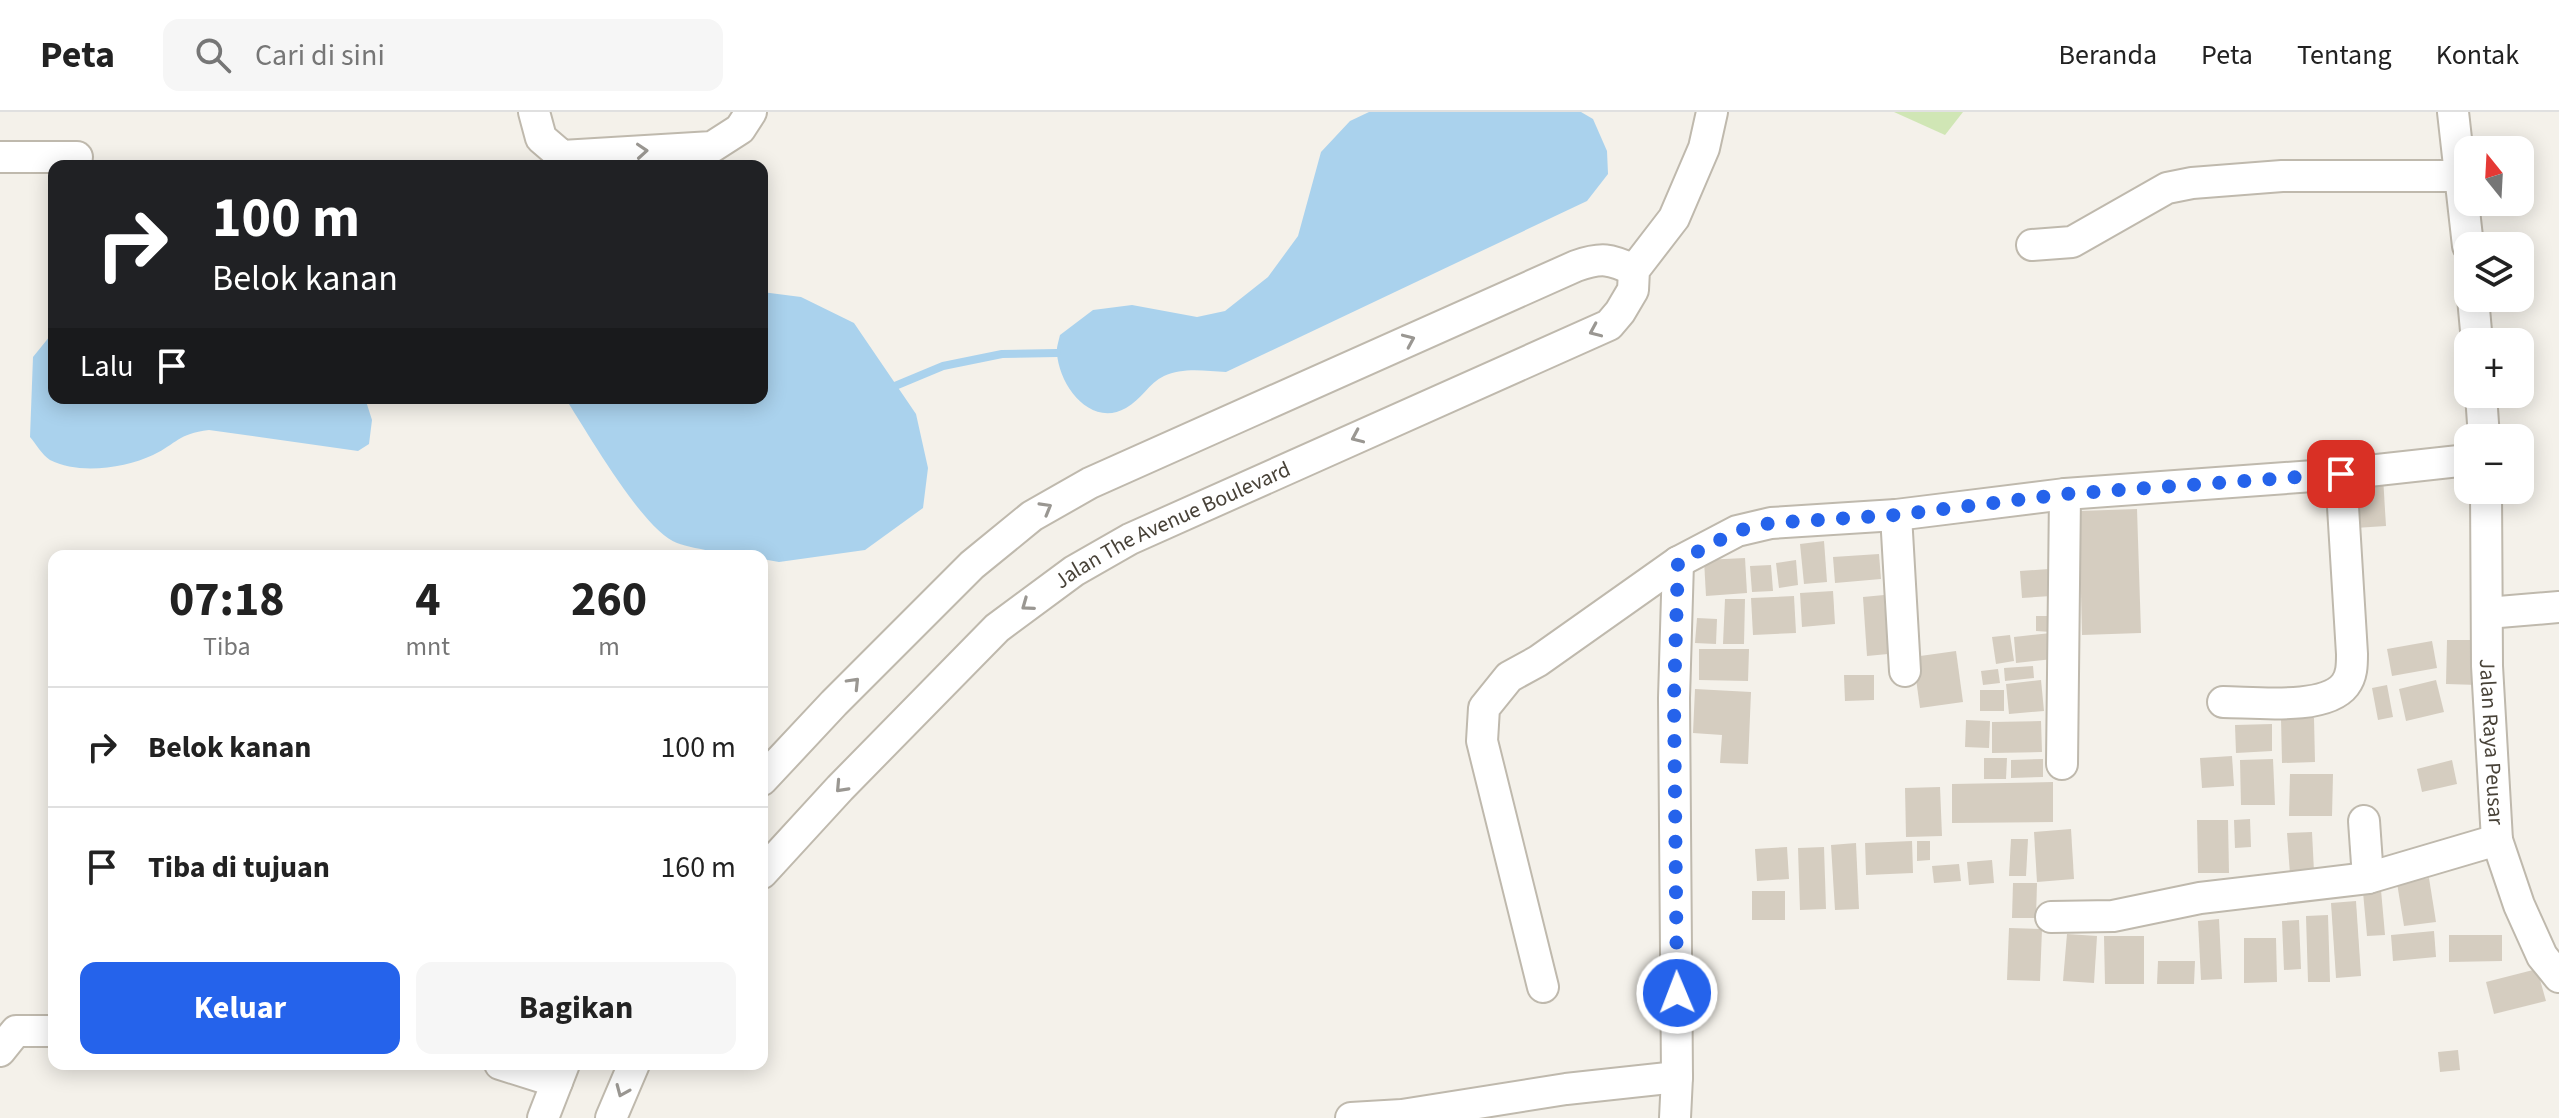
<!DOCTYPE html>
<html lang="id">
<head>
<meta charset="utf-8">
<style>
  body { margin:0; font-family:"Source Sans 3",sans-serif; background:#f6f6f6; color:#222; height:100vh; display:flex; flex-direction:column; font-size:30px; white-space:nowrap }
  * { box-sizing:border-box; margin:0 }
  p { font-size:26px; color:#767676 }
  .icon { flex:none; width:44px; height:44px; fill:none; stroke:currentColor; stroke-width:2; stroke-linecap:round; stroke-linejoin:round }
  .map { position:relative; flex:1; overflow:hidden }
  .drawer { position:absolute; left:48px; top:438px; width:720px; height:520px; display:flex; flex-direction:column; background:#fff; border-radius:16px; box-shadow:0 4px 20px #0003 }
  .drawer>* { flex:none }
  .hud { position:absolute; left:48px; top:48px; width:720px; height:244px; border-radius:16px; box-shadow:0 4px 20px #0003; background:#202124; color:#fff; overflow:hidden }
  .needle { width:52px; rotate:342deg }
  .fabs { position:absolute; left:2454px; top:24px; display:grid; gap:16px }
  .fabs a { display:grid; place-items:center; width:80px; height:80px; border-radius:16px; background:#fff; box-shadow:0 4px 20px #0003; font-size:40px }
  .pin { position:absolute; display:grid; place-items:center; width:68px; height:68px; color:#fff; margin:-34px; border-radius:16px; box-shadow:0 4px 12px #0006 }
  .me { position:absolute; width:88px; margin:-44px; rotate:359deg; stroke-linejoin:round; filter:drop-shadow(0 0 6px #0008) }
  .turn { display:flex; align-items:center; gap:28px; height:168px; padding:0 32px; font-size:36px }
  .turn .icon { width:104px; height:104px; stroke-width:2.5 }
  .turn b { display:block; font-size:56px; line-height:68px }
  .then { display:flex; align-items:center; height:76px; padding:0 32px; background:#0003; gap:16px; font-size:30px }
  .eta { display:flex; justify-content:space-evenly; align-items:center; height:136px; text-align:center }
  .eta b { font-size:48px; font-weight:700; line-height:56px }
  .cta { display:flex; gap:16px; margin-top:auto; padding:16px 32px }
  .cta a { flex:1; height:92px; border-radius:16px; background:#2563eb; color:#fff; font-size:32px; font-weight:700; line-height:92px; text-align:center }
  .cta a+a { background:#f6f6f6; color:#222 }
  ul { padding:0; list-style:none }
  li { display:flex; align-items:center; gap:24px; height:120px; padding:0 32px; border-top:2px solid #e0e0e0 }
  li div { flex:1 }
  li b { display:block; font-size:30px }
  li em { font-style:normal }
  header { display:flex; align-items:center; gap:48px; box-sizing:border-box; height:112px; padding:0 40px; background:#fff; border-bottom:2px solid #e0e0e0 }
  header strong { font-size:38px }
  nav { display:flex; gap:44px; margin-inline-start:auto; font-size:28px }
  .search { width:560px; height:72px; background:#f6f6f6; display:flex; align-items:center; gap:20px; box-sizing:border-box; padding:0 28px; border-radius:16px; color:#767676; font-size:30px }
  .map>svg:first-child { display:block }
  .green { fill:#d0e6b5 }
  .water { fill:#aad2ed }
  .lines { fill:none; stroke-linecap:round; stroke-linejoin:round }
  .stream { stroke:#aad2ed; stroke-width:8 }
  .building { fill:#d5cdc0 }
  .minor-casing { stroke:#bfb9ad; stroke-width:34 }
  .minor { stroke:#fff; stroke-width:30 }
  .oneway { stroke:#9a9792 }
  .route { stroke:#2563eb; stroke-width:14; stroke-dasharray:0 25.2 }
  .labels { text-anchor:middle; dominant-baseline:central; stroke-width:8; stroke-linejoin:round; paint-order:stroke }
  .street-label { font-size:22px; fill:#484238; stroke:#fff }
</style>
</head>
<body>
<header>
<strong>Peta</strong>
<div class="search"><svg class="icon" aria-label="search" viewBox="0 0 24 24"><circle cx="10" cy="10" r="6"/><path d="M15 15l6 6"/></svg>Cari di sini</div>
<nav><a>Beranda</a><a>Peta</a><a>Tentang</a><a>Kontak</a></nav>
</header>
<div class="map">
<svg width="2559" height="1006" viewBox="0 0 2559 1006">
  <rect width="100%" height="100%" fill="#f4f1ea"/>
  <polygon class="green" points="1894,0 1963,0 1945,23"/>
  <g class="water">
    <path d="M 1369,0 L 1581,0 L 1593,7 L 1607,39 L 1608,62 L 1587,89 L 1226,260 C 1206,259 1183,255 1164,264 C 1149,271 1141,288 1126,296 C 1091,316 1059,274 1057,241 C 1056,236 1059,228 1060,223 L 1093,198 L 1132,193 L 1197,205 L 1225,199 L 1268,165 L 1298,124 L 1321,40 L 1350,9 Z"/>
    <path d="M 762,180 L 801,185 L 854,211 L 916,302 L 928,356 L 923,396 L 865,438 L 779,450 L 762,447 L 762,444 C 742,444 695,438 677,431 C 643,419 587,319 565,286 L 762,286 Z"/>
    <path d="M 54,223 L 54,286 L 365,286 L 372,308 L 369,332 L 358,339 L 209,318 C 177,322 178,331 153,343 C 125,356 79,363 50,348 C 42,343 36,332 30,325 L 33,245 L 50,224 Z"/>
  </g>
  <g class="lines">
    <polyline class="stream" points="895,274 943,254 1002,242 1057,241"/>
  </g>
  <g class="building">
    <polygon points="2383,365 2386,414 2355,416 2352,367"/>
    <polygon points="2137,397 2141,521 2082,523 2079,399"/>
    <polygon points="1824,429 1827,470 1804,472 1800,432"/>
    <polygon points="1879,442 1881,467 1835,471 1833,445"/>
    <polygon points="1745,446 1747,481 1706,484 1704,448"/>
    <polygon points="1796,448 1798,473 1779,476 1776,451"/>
    <polygon points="1771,453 1773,479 1752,480 1750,454"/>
    <polygon points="2049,457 2051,484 2022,486 2020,459"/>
    <polygon points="1833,479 1835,512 1802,515 1800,481"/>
    <polygon points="1884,483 1888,542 1867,544 1863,485"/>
    <polygon points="1794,484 1796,521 1753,523 1751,486"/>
    <polygon points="1725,487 1745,487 1744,532 1723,532"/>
    <polygon points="2036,504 2051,504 2051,520 2036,519"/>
    <polygon points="1697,506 1717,507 1716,532 1695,531"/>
    <polygon points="2051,521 2053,547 2016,551 2014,525"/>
    <polygon points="2010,523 2014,549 1996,552 1992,525"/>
    <polygon points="2447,528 2479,528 2478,573 2446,572"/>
    <polygon points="2432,529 2437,556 2392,564 2387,537"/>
    <polygon points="1699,537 1749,537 1748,569 1699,568"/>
    <polygon points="1956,539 1963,590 1920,596 1913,545"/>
    <polygon points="2033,554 2034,566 2005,569 2004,556"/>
    <polygon points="1998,557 2000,571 1983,573 1981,559"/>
    <polygon points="1844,563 1874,563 1874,588 1845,589"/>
    <polygon points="2041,568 2044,599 2009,602 2006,572"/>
    <polygon points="2436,568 2444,600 2406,609 2399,577"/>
    <polygon points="2387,573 2393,605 2378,608 2372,576"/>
    <polygon points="1695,577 1751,580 1748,652 1720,651 1722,623 1693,621"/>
    <rect x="1980" y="578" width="24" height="21"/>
    <polygon points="2281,606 2314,606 2315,650 2282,651"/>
    <polygon points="1966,608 1990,609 1989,636 1965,635"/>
    <polygon points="2041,609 2042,640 1992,641 1992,610"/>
    <polygon points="2272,612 2272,639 2236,641 2235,613"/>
    <polygon points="2232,644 2234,674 2202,676 2200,646"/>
    <polygon points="1984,646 2007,646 2006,667 1984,667"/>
    <polygon points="2043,647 2043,665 2011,666 2011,648"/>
    <polygon points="2273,647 2275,693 2241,693 2240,648"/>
    <polygon points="2452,648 2457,672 2422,680 2417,657"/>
    <polygon points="2290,662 2333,662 2332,704 2289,704"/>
    <polygon points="2053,670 2053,710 1952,711 1952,672"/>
    <polygon points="1940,675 1942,724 1906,725 1905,676"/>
    <polygon points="2250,707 2251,735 2235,736 2234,708"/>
    <polygon points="2197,708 2228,708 2229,761 2198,761"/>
    <polygon points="2071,717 2074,767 2037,770 2034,720"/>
    <polygon points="2312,720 2314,760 2290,762 2287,721"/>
    <polygon points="2011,727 2028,727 2026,764 2009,764"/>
    <polygon points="1912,729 1913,761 1866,763 1865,731"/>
    <polygon points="1917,729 1930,729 1930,748 1917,749"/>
    <polygon points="1856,731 1859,797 1835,798 1831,733"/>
    <polygon points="1787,735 1789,767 1757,769 1755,737"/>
    <polygon points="1824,735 1826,797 1800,798 1798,736"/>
    <polygon points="1992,748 1994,771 1969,773 1967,750"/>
    <polygon points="1959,752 1961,769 1934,771 1932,754"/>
    <polygon points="2429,766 2436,810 2404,814 2397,771"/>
    <polygon points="2013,771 2037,771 2036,806 2012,806"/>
    <polygon points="2381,778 2385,823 2367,824 2363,780"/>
    <rect x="1752" y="779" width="33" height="29"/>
    <polygon points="2356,789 2361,864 2336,866 2331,791"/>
    <polygon points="2328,803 2330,870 2308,870 2306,804"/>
    <polygon points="2219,807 2222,867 2201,868 2198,809"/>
    <polygon points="2299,808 2301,857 2284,858 2282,809"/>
    <polygon points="2009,816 2042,817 2040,869 2007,868"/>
    <polygon points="2434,819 2436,845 2393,849 2391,823"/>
    <polygon points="2067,822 2097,824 2094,871 2063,869"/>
    <polygon points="2449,823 2502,823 2502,849 2449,850"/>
    <polygon points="2104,824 2144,824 2144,872 2105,872"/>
    <polygon points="2244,826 2276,826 2277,870 2244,871"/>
    <polygon points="2158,849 2195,849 2194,872 2157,872"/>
    <polygon points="2537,857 2546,889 2494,902 2486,870"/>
    <polygon points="2458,938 2460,958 2440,960 2438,940"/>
  </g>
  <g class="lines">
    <g class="minor-casing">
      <g id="minor">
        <polyline points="534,0 541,26 562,44 712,35 740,17 751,0"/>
        <polyline points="2453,0 2468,134"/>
        <polyline points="0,45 77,45"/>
        <polyline points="2032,133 2072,130 2167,76 2192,71 2282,64 2461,64"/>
        <polyline points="2473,186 2477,230"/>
        <polyline points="2481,282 2484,326"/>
        <path id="s1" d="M 2486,378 L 2487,554 L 2497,728 L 2519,793 L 2542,844 L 2559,865"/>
        <polyline points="1896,403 1905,559"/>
        <polyline points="2487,501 2559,495"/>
        <path d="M 2223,590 C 2254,590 2325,599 2345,573 C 2352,564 2352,553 2352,542 L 2341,362"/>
        <polyline points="2062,652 2065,382"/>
        <path d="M 762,668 L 834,591 L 972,453 L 1032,404 L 1090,371 L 1576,154 C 1602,145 1610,147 1634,158"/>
        <polyline points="2364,709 2368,766"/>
        <path id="s2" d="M 762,761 L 840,676 L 997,516 L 1074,459 L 1130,427 L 1609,213 L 1620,200 L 1633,178 L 1634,158 L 1674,106 L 1704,36 L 1712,0"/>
        <polyline points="2051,805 2113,804 2200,786 2368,766 2497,728"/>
        <polyline points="1543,875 1482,629 1484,596 1509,565 1538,549 1678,450 1737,419 1771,411 1896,403 2065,382 2341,362 2468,348"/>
        <polyline points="0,939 16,919 54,919"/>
        <polyline points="500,952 557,970"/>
        <polyline points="543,1006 564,952"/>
        <polyline points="611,1006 634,952"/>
        <polyline points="1351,1006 1402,1003 1566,977 1677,965"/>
        <polyline points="1675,1006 1677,965 1674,586 1678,450"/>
      </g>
    </g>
    <use href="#minor" class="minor"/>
  </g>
  <defs><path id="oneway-chevron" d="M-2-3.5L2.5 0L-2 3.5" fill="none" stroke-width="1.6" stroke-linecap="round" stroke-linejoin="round" transform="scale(2)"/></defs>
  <g class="oneway">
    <use href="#oneway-chevron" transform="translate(642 39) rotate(-4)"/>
    <use href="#oneway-chevron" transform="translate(1595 219) rotate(156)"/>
    <use href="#oneway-chevron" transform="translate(1409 228) rotate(-24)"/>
    <use href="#oneway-chevron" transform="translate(1357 325) rotate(156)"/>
    <use href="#oneway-chevron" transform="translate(1046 396) rotate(-30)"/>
    <use href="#oneway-chevron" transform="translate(1027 493) rotate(144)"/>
    <use href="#oneway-chevron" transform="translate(854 571) rotate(-46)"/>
    <use href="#oneway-chevron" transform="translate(841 675) rotate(133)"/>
    <use href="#oneway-chevron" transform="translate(622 979) rotate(113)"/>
  </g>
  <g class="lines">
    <polyline class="route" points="1677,881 1674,586 1678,450 1737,419 1771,411 1896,403 2065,382 2341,362"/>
  </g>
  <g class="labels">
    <g class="street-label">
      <text stroke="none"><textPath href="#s2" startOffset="544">Jalan The Avenue Boulevard</textPath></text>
      <text stroke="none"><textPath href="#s1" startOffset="252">Jalan Raya Peusar</textPath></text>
    </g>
  </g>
</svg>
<div class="fabs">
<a><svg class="needle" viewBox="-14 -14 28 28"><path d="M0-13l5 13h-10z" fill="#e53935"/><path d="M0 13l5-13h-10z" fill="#767676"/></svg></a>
<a><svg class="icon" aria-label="layers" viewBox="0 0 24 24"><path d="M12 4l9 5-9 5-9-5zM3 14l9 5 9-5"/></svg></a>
<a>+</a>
<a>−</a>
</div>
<div class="pin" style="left:2341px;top:362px;background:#d93025"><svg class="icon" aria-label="arrive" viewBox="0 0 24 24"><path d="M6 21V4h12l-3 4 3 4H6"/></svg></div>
<svg class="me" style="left:1677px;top:881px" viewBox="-20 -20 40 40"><circle r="17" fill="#2563eb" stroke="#fff" stroke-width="3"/><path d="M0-11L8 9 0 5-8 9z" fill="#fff"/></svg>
<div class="hud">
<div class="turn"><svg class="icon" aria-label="right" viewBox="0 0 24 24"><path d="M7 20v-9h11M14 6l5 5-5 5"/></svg><div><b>100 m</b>Belok kanan</div></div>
<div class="then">Lalu<svg class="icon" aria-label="arrive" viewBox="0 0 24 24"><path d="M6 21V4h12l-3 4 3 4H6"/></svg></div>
</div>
<section class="drawer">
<div class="eta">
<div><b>07:18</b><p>Tiba</p></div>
<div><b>4</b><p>mnt</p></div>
<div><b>260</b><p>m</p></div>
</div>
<ul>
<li><svg class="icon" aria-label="right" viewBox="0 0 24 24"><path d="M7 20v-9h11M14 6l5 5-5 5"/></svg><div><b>Belok kanan</b></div><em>100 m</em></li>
<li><svg class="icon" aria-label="arrive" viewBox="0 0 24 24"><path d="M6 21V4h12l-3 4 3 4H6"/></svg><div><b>Tiba di tujuan</b></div><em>160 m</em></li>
</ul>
<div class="cta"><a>Keluar</a><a>Bagikan</a></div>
</section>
</div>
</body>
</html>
